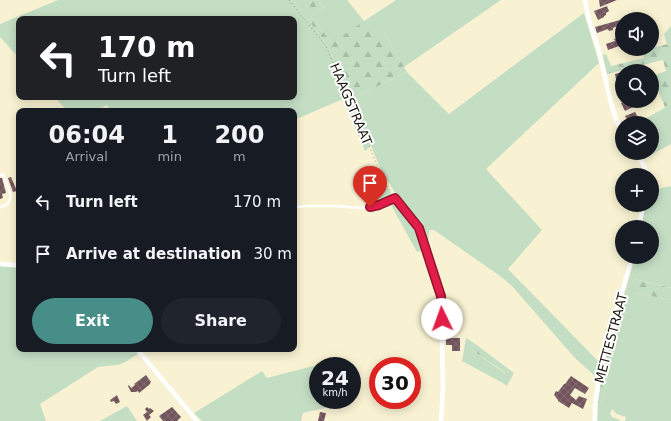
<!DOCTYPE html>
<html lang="en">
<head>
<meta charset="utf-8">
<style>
  body { margin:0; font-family:"DejaVu Sans",sans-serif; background:#20242c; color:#f1f3f6; height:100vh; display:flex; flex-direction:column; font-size:15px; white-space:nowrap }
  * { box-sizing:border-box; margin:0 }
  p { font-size:13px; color:#9ea1a6 }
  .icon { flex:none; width:22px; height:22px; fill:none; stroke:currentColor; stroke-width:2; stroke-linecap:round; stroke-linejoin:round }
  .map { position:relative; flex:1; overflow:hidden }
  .panel { position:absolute; left:16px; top:108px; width:281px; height:244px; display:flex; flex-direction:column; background:#171b24; border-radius:8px; box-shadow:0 2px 10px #0003 }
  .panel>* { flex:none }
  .banner { position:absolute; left:16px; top:16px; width:281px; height:84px; border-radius:8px; box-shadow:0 2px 10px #0003; background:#202124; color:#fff; overflow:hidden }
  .tools { position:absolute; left:615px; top:12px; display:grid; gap:8px }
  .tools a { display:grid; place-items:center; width:44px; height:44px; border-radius:50%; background:#171b24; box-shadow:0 2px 10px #0003; font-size:20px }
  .speed { position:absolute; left:309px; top:357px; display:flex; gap:8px; font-size:20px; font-weight:700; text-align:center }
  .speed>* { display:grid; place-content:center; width:52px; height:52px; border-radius:50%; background:#171b24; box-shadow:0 2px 10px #0003; line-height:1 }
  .speed small { font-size:10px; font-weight:400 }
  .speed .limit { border:6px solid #d22; background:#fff; color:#111 }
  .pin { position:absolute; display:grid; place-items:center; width:34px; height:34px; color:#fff; margin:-41px -17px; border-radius:50% 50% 50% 0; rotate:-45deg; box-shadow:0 0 4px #0007 }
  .pin .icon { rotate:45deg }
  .me { position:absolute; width:44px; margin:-22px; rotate:357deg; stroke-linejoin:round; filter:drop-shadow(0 0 3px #0008) }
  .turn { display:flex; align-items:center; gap:14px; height:84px; padding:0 16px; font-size:18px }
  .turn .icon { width:52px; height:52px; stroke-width:2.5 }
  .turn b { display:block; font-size:28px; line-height:34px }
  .eta { display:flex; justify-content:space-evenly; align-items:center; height:68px; text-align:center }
  .eta b { font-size:24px; font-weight:800; line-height:28px }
  .button { display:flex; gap:8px; margin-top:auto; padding:8px 16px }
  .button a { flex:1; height:46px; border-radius:24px; background:#478e88; color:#fff; font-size:16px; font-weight:800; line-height:46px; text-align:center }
  .button a+a { background:#20242c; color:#f1f3f6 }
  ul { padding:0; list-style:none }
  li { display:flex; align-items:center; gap:12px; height:52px; padding:0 16px }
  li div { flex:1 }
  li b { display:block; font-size:15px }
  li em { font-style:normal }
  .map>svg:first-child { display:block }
  .green { fill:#c4dec4 }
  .forest { fill:url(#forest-firs) }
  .building { fill:url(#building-cross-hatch) }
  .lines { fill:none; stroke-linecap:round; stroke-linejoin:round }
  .path { stroke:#96927b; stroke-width:1; stroke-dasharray:1 3; stroke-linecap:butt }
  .service { stroke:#fff; stroke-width:2.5 }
  .minor { stroke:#fff; stroke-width:4.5 }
  .route-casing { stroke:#92132f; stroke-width:10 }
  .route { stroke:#e11d48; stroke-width:7 }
  .labels { text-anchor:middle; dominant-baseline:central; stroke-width:4; stroke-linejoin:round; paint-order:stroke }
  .street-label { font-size:13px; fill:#19170b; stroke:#fefefe }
</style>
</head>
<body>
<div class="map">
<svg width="671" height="421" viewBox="0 0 671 421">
  <defs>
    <pattern id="forest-firs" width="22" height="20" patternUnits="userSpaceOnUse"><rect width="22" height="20" fill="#c4dec4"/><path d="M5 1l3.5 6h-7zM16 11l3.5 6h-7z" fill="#a8bea7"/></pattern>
    <pattern id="building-cross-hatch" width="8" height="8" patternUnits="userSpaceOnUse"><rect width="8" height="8" fill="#72545d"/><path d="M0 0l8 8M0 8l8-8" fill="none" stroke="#846d73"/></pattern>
  </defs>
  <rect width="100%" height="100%" fill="#f8f2d2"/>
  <g class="green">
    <polygon points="58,0 293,0 328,46 351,99 407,72 449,114 584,13 599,63 486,169 542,230 508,269 599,362 597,378 574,357 512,286 500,276 434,230 429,230 429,232 428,245 419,223 394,191 383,174 371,146 365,151 343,99 294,120 294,111 111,111 107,105 94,111 67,111 55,97 294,97 294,19 19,19 19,58 0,37 0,24"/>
    <polygon points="317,0 347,0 364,21 396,0 501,0 404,67 384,33 332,43 311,17 325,8"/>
    <polygon points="671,104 671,144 644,159 639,153 652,153 652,123 638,123"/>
    <polygon points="384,182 398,203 416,226 425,250 417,252 390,203 378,207 370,192"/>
    <polygon points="671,186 671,288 629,278 635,257 652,257 652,227 641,227 646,205 652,205 652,190"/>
    <polygon points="0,266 19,268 19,349 134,349 138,354 125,362 118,365 98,367 40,404 46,421 0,421"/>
    <polygon points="625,291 671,300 671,421 625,421 626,417 617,414 612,409 610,414 612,417 620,420 619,421 597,421 598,403 601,402 605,390 612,349 608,348"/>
    <polygon points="466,338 474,343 470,349 505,373 501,382 462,361"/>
    <polygon points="336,360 337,366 318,366 318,400 346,400 347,403 303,413 301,421 202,421 194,413 262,371 267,378"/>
    <polygon points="127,406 137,421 100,421"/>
  </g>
  <g class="forest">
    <polygon points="293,0 317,0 325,8 311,17 332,43 364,21 384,33 407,72 351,99 328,46"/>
    <polygon points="671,26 671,104 665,107 660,96 654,75 666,71 663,60 607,74 602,55 606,54 611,66 644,58 642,51 667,44 664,34"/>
    <polygon points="629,278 671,288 671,300 625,291"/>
    <polygon points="474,343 514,373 507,386 501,382 505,372 470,349"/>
    <polygon points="608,348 612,348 605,390 601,402 598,403 603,365"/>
  </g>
  <g class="building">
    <polygon points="599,0 617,0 600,7"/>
    <polygon points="607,6 609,11 606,13 606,15 604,16 604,17 598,20 594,11"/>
    <polygon points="620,20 621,24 613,28 613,30 609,31 608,29 597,33 595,27"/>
    <polygon points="622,33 622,45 608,50 606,44 615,41 614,39 618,38 617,34"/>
    <polygon points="622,72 622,83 617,84 615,74"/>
    <polygon points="626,101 636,101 637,105 625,111 621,103"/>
    <polygon points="635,112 639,119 633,123 629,123 625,116"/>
    <polygon points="11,177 17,191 13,192 8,178"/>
    <polygon points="0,178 2,178 6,193 2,194 3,198 0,199"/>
    <polygon points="446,338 460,338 460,351 452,351 452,345 446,345"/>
    <polygon points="146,375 151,382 149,385 139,393 138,391 136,392 131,392 128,386 129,385 131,388 135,385 134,384"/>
    <polygon points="571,376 589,388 585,394 575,388 570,395 576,400 579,396 587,399 583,409 572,403 569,408 558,401 558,400 554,395 556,391 558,392 564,384 565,384"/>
    <polygon points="117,395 120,402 116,404 114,401 111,402 110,400"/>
    <polygon points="147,407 149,409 150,408 154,411 149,415 151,417 147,421 143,415 147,412 145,409"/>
    <polygon points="172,407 181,417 177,421 163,421 159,416"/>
    <polygon points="320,412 326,413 324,421 318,421"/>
  </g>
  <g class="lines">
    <polyline class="path" points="289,0 326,46 382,176 390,190"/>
    <g class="service">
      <polyline points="0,175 3,174 11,196 8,204 0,207"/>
      <polyline points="294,207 311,206 335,206 362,208 379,205 395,198"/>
    </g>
    <g class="minor">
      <path d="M 585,0 C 587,18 594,34 599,51 C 606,78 609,107 622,132"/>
      <polyline points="636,153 644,166 647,175"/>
      <polyline points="393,195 419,228 441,296 443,387 441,421"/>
      <polyline points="639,227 643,205"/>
      <polyline points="0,264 19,265"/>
      <polyline points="137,349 197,421"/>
      <polyline points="595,421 595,403 602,362 632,257"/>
    </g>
  </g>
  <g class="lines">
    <g class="route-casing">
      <polyline id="route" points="370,207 379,205 395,198 419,228 438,287 441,296 442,319"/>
    </g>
    <use href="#route" class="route"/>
  </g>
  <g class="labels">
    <g class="street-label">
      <text transform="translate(351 104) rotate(67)">HAAGSTRAAT</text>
      <text transform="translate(611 338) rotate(-75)">METTESTRAAT</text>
    </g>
  </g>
</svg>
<div class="tools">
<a><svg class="icon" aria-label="sound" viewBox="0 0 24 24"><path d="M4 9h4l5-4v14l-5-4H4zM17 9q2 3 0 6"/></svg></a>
<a><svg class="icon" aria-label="search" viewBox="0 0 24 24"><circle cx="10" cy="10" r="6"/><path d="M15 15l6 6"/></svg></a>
<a><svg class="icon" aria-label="layers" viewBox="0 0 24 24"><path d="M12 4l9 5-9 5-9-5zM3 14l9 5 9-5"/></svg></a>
<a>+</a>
<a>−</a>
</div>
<div class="speed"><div>24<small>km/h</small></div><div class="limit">30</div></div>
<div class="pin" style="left:370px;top:207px;background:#d93025"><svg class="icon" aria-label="arrive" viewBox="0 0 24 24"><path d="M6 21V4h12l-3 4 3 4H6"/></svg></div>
<svg class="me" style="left:442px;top:319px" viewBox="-20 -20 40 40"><circle r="19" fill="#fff"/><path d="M0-13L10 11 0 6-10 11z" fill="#e11d48"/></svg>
<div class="banner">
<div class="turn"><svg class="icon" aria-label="left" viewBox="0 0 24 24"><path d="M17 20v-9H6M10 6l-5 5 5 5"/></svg><div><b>170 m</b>Turn left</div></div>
</div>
<section class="panel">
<div class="eta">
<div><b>06:04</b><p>Arrival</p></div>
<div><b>1</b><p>min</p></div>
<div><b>200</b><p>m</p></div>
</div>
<ul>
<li><svg class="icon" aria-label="left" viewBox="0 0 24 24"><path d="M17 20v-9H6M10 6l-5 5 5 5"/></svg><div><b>Turn left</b></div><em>170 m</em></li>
<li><svg class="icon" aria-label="arrive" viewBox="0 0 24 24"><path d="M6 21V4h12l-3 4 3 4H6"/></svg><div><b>Arrive at destination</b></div><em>30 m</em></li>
</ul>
<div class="button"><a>Exit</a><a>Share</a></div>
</section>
</div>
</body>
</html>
